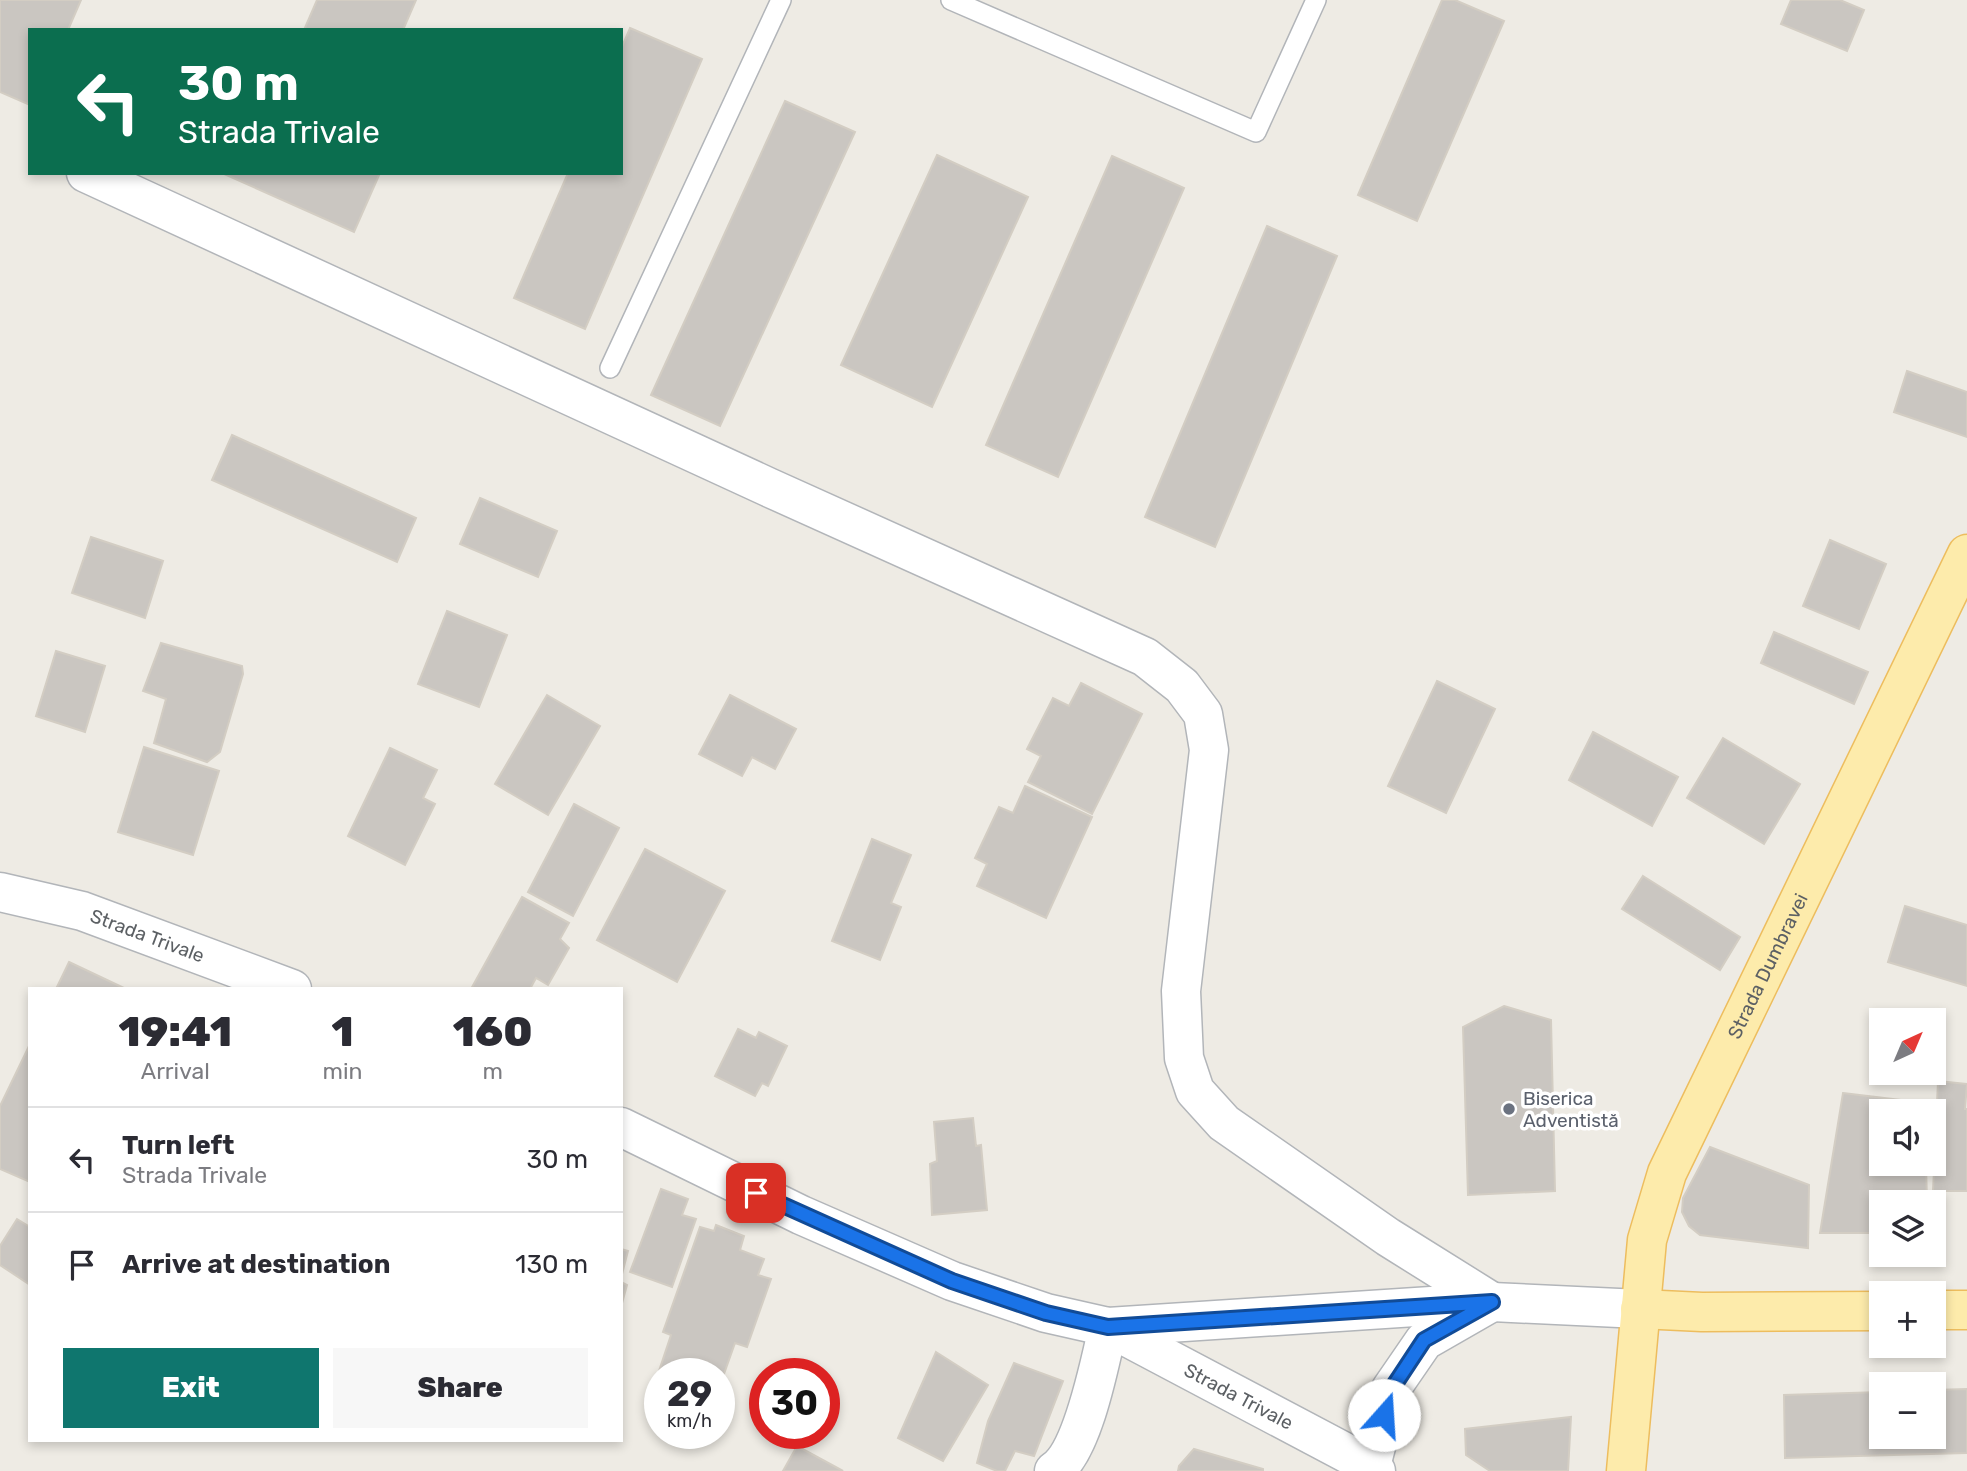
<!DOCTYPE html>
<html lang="en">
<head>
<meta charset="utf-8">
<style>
  body { margin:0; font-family:Rubik,sans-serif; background:#f7f7f7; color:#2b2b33; height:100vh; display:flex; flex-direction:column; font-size:26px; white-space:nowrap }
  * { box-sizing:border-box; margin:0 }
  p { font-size:23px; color:#7c7c81 }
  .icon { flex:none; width:38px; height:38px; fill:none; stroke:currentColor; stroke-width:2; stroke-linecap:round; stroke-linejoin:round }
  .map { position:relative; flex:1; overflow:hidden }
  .drawer { position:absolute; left:28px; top:987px; width:595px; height:455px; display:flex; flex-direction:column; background:#fff; border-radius:0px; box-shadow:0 4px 10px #0003 }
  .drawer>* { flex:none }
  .hud { position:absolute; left:28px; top:28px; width:595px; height:147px; border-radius:0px; box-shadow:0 4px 10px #0003; background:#0b6e4f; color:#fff; overflow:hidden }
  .needle { width:46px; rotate:44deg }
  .controls { position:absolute; left:1869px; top:1008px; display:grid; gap:14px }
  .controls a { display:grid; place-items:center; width:77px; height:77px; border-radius:0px; background:#fff; box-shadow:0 4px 10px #0003; font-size:35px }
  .speed { position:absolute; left:644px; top:1358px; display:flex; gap:14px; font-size:35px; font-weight:700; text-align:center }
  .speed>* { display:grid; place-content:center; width:91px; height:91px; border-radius:50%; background:#fff; box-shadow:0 4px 10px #0003; line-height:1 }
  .speed small { font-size:18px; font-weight:400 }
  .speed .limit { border:10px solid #d22; background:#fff; color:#111 }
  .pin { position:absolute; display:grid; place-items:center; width:60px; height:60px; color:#fff; margin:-30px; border-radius:14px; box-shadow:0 4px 10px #0006 }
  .me { position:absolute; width:77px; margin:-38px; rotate:19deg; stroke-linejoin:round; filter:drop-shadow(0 0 5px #0008) }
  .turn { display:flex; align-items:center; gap:24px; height:147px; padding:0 35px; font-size:32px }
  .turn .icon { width:91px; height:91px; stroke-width:2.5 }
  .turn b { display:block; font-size:49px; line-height:60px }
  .eta { display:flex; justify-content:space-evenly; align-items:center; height:119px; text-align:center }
  .eta b { font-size:42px; font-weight:800; line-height:49px }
  .button { display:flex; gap:14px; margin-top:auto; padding:14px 35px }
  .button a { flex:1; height:80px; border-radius:0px; background:#0f766e; color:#fff; font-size:28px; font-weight:800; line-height:80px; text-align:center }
  .button a+a { background:#f7f7f7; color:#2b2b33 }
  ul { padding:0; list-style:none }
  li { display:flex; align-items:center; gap:21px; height:105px; padding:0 35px; border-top:2px solid #e1e1e2 }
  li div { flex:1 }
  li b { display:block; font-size:26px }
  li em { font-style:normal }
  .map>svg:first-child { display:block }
  .building { fill:#cac6c1; stroke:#d3cdc3; stroke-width:2 }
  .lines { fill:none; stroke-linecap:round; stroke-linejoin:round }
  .lane-casing { stroke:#b2b5b9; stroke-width:22 }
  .street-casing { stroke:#b2b5b9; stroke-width:41 }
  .primary-casing { stroke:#edbd5e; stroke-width:41 }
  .lane { stroke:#fff; stroke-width:19 }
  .street { stroke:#fff; stroke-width:38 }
  .primary { stroke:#fdebab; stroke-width:38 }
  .route-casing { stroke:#114b97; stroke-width:18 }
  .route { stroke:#1a73e8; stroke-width:12 }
  .worship-dot { fill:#6b7280; stroke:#fff; stroke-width:2.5 }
  .labels { text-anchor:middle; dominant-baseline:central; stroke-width:7; stroke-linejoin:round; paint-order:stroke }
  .street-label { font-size:19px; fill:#5c6064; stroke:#fff }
  .worship-label { font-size:19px; fill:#5b616d; stroke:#fff; text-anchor:start }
</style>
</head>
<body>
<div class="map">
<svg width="1967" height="1471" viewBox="0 0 1967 1471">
  <rect width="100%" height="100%" fill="#eeebe4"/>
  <g class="building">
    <polygon points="0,0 81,0 68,30 30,30 30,105 0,92"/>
    <polygon points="317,0 416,0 403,30 304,30"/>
    <polygon points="1442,0 1455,0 1504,21 1417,221 1358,195"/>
    <polygon points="1791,0 1840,0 1864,10 1847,51 1781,24"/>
    <polygon points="630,28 702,59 585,329 514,298 568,173 621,173 621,49"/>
    <polygon points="785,101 855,132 720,426 651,395"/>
    <polygon points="937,155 1028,197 932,407 841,365"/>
    <polygon points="1112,156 1184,188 1058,477 986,445"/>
    <polygon points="222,173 380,173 354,232"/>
    <polygon points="1267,226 1337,256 1215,547 1145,517"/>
    <polygon points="1907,371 1967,392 1967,437 1894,412"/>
    <polygon points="232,435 416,518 397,562 212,480"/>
    <polygon points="480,498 557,531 538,577 460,544"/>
    <polygon points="91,537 163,561 145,618 72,593"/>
    <polygon points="1830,540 1886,564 1859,629 1803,606"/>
    <polygon points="447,611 507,635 479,707 418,684"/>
    <polygon points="1774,632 1868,672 1854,704 1761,663"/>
    <polygon points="161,643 242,666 243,674 220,752 207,762 154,743 166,699 143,691"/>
    <polygon points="56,651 105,666 85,732 36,716"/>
    <polygon points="1437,681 1495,709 1446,813 1388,786"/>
    <polygon points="1081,683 1142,714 1092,814 1028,782 1041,756 1027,749 1053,698 1069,706"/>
    <polygon points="547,695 600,726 548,815 495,784"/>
    <polygon points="730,695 796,729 775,769 752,757 742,776 699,754"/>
    <polygon points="1593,732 1678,777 1652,826 1569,780"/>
    <polygon points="1723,738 1800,784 1764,844 1687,798"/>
    <polygon points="144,747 219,771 193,855 118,832"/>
    <polygon points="390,748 437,770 423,798 435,804 405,865 348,836"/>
    <polygon points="1025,786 1092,817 1046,918 977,886 987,864 975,858 999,807 1013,813"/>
    <polygon points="574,804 619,828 573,916 528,892"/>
    <polygon points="872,839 911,855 891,903 901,907 880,960 832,941"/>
    <polygon points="645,849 725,891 677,982 597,940"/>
    <polygon points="1643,876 1740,937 1720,970 1622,909"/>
    <polygon points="522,897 569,923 560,939 569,948 548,985 536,978 530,989 471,989"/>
    <polygon points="1905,906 1967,925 1967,986 1888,962"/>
    <polygon points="69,962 126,989 56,989"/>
    <polygon points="1504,1006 1551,1020 1555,1191 1468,1195 1463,1027"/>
    <polygon points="738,1029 756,1038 759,1032 787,1046 768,1086 762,1083 755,1096 715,1076"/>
    <polygon points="30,1044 30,1182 0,1169 0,1106"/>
    <polygon points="1938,1081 1967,1084 1965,1109 1967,1109 1967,1191 1933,1191"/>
    <polygon points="1843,1093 1925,1103 1925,1111 1881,1111 1881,1164 1926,1164 1927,1202 1881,1202 1881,1233 1820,1233"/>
    <polygon points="973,1118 976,1146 981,1145 987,1210 932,1215 930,1164 937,1161 934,1122"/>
    <polygon points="1710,1147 1809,1185 1808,1248 1700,1235 1689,1226 1682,1212 1683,1198"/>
    <polygon points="661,1189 688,1199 682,1215 696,1219 672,1287 630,1272"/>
    <polygon points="17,1219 30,1227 30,1285 0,1265 0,1246"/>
    <polygon points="716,1225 744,1236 740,1250 764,1259 758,1275 771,1279 747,1347 735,1343 719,1388 719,1374 666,1374 659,1371 671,1335 663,1332 700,1227 714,1231"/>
    <polygon points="621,1249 628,1251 621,1278"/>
    <polygon points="621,1282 627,1285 621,1307"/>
    <polygon points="936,1352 988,1385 943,1461 898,1438"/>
    <polygon points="1014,1363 1063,1381 1034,1456 1015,1451 1005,1471 997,1471 977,1463 988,1421"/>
    <polygon points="1967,1389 1967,1453 1785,1458 1784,1395 1881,1392 1881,1437 1934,1437 1934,1390"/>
    <polygon points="1571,1417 1568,1471 1490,1471 1466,1455 1465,1429"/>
    <polygon points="797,1446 843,1471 783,1471"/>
    <polygon points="1194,1449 1263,1469 1263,1471 1178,1471 1179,1466"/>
  </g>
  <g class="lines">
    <g class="lane-casing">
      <g id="lane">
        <polyline points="951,0 1256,132 1316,0"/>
        <polyline points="610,368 781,0"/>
      </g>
    </g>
    <g class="street-casing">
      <g id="street">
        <polyline points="86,173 768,487 1145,657 1182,686 1203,714 1209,750 1181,991 1184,1058 1195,1091 1224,1123 1388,1237 1492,1302 1424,1341 1391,1389 1371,1466"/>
        <path id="s1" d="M 0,892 L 82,911 L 292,989"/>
        <polyline points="621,1127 801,1215 952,1281 1046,1313 1108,1327 1492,1302 1640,1309"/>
        <path id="s2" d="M 1054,1471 C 1083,1452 1100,1362 1108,1327 L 1371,1466 L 1376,1471"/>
      </g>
    </g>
    <g class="primary-casing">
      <g id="primary">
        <polyline points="1640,1309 1702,1312 1881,1311"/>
        <polyline points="1934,1310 1967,1310"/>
        <path id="s3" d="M 1626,1471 L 1647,1240 L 1667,1173 L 1967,554"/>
      </g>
    </g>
    <use href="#lane" class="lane"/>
    <use href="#street" class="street"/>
    <use href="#primary" class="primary"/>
  </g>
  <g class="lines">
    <g class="route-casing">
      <polyline id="route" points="756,1193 952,1281 1046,1313 1108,1327 1492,1302 1424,1340 1391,1390 1384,1415"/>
    </g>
    <use href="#route" class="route"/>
  </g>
  <circle class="worship-dot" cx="1509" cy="1109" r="7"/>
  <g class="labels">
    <g class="street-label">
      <text stroke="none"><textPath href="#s1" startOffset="154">Strada Trivale</textPath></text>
      <text stroke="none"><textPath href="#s3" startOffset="532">Strada Dumbravei</textPath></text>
      <text stroke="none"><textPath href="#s2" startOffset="304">Strada Trivale</textPath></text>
    </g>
    <g class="worship-label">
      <text x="1523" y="1098">Biserica<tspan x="1523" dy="22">Adventistă</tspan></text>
    </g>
  </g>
</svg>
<div class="controls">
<a><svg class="needle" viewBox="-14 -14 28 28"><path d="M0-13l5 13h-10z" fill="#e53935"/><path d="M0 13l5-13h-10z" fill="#7c7c81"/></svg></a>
<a><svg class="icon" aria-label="sound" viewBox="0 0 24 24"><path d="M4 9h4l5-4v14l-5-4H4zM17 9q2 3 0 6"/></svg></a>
<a><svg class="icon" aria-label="layers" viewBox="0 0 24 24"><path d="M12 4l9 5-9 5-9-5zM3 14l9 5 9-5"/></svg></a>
<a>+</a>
<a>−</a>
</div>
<div class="speed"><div>29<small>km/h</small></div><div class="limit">30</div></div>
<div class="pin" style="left:756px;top:1193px;background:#d93025"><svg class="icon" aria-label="arrive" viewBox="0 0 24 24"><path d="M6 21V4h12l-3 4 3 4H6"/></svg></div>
<svg class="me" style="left:1384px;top:1415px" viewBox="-20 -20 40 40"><circle r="19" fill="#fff"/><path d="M0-13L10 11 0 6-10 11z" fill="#1a73e8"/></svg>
<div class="hud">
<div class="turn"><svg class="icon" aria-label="left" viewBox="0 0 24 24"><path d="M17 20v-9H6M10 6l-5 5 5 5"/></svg><div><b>30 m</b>Strada Trivale</div></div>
</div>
<section class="drawer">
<div class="eta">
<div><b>19:41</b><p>Arrival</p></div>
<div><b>1</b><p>min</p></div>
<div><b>160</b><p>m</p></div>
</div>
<ul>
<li><svg class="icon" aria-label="left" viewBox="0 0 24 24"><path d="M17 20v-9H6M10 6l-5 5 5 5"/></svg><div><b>Turn left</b><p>Strada Trivale</p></div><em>30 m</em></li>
<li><svg class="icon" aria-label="arrive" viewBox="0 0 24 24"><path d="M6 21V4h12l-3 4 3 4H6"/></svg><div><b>Arrive at destination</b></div><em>130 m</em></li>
</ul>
<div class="button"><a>Exit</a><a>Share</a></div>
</section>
</div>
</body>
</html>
